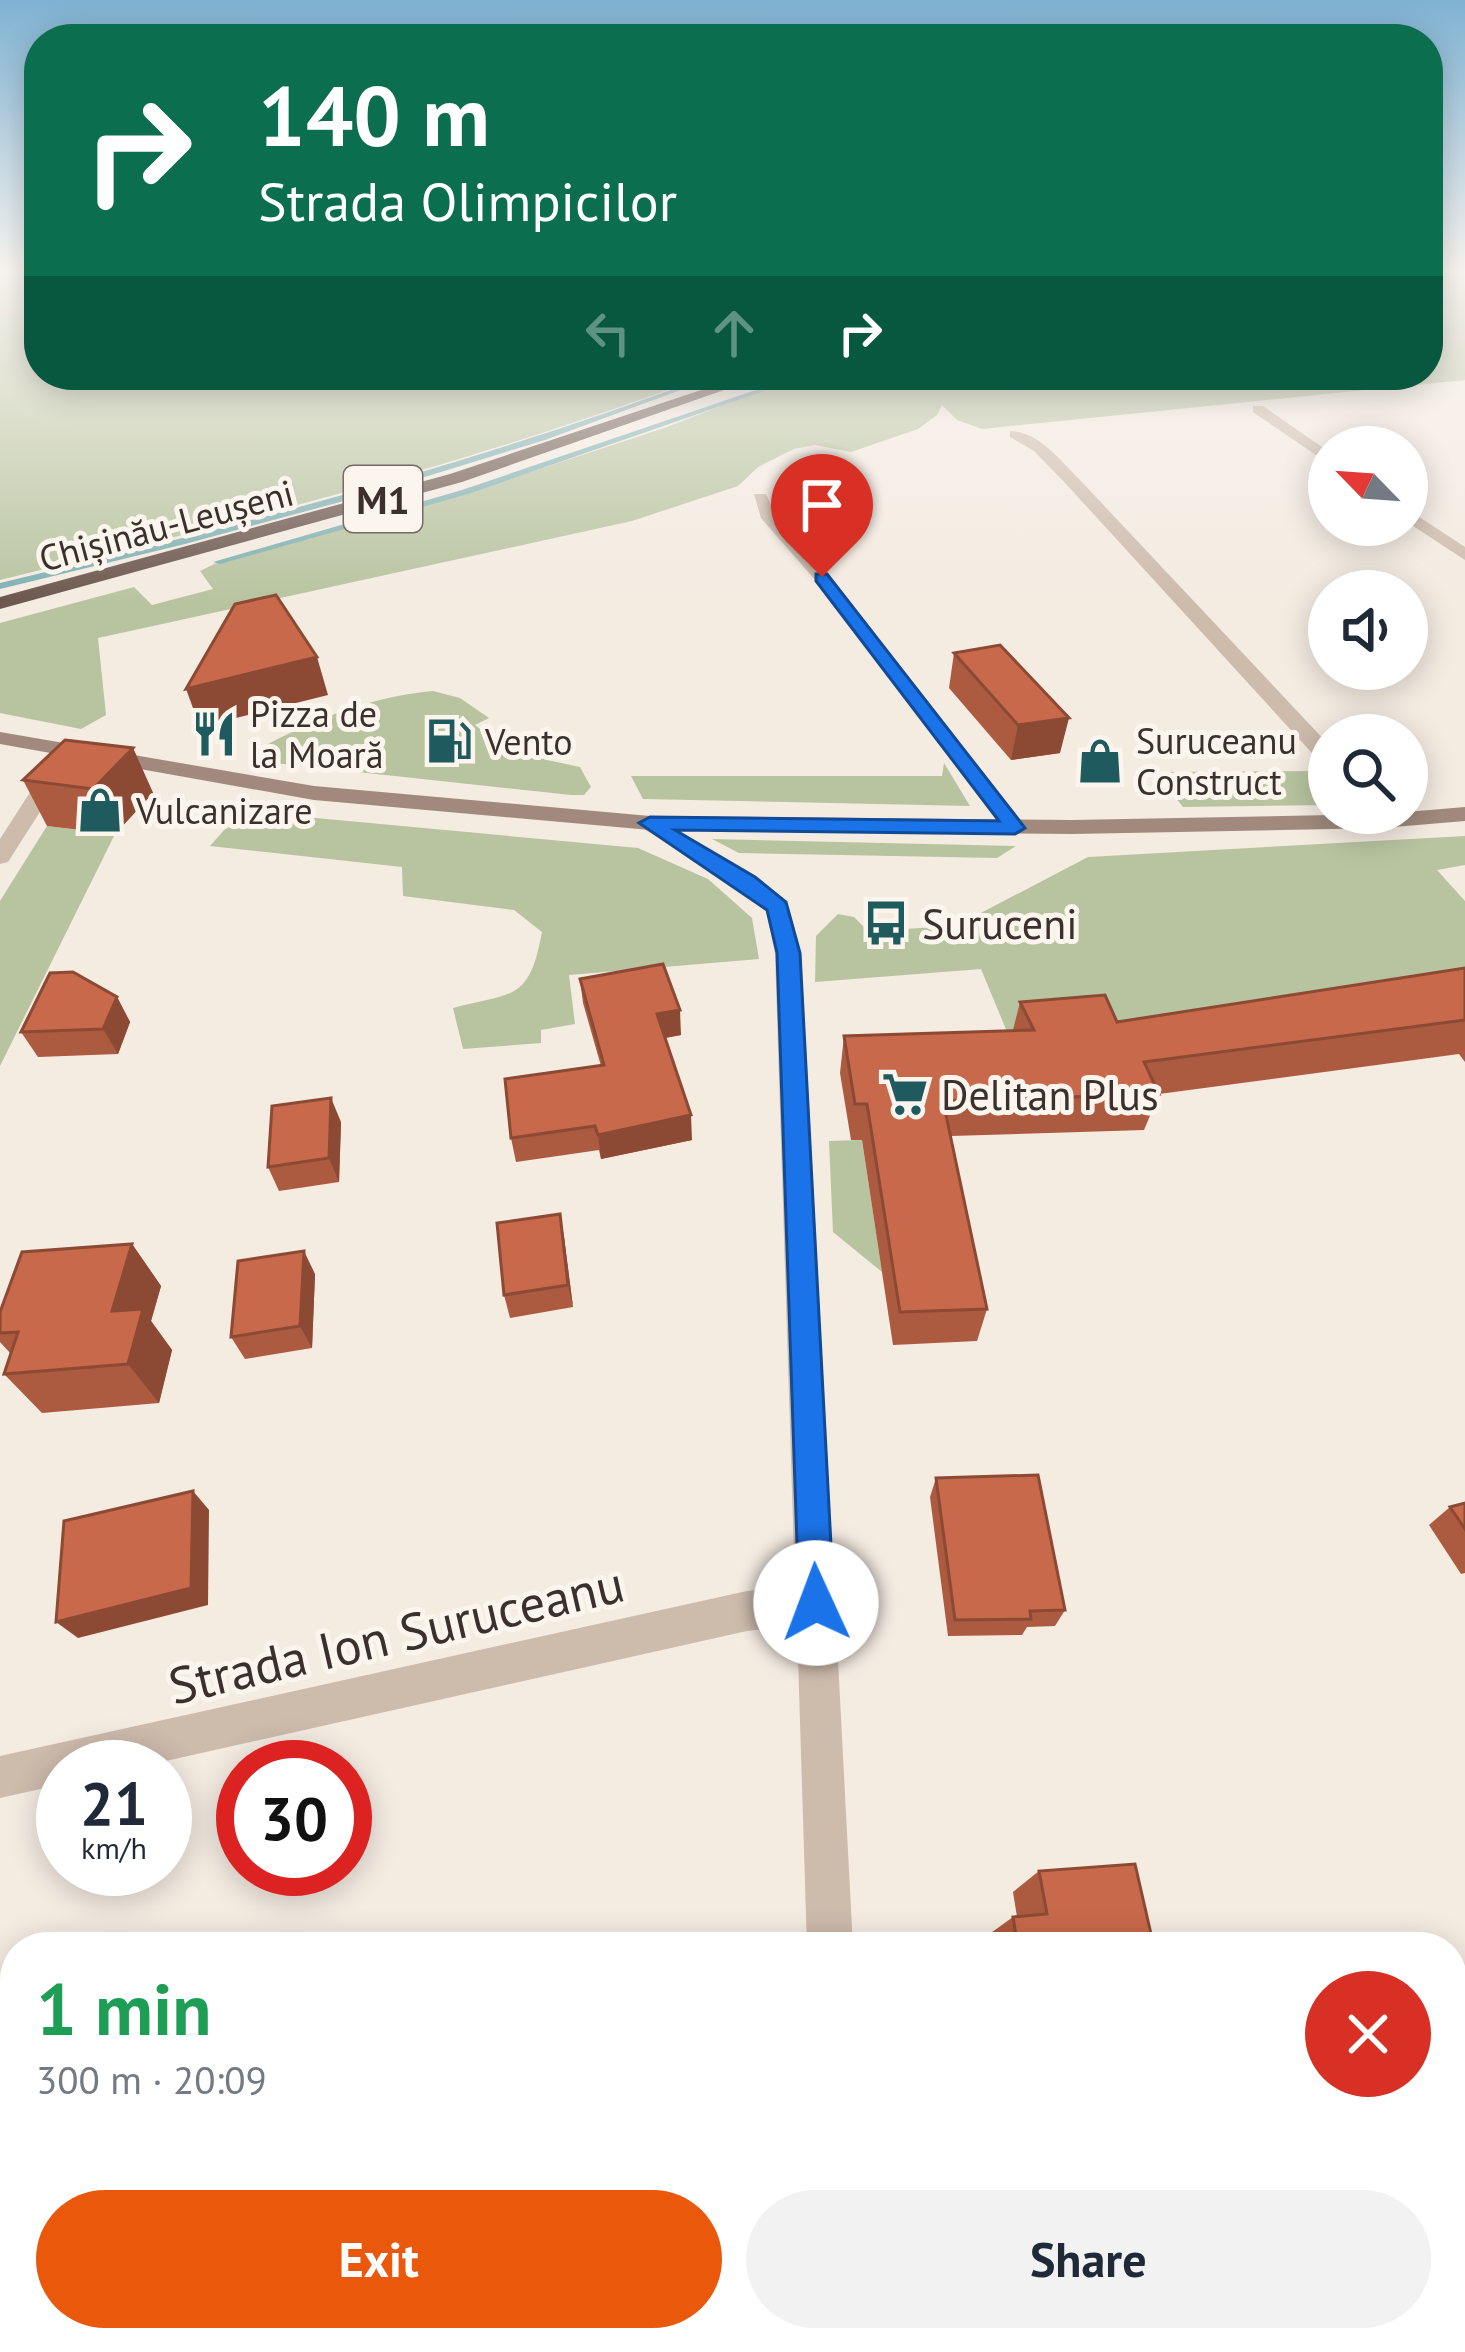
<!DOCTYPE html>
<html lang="en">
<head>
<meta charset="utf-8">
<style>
  body { margin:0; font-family:"PT Sans",sans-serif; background:#f2f2f3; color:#1f2937; height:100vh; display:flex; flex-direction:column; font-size:45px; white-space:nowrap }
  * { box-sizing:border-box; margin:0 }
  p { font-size:39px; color:#747a83 }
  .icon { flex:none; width:66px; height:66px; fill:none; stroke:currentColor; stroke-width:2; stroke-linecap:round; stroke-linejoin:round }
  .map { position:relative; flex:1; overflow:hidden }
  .side { position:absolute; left:0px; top:1932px; width:1467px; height:420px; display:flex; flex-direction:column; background:#fff; border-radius:48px 48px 0 0; box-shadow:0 6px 30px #0003 }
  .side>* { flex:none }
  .banner { position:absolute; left:24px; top:24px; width:1419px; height:366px; border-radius:48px; box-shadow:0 6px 30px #0003; background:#0b6e4f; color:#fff; overflow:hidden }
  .needle { width:78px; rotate:295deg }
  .controls { position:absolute; left:1308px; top:426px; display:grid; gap:24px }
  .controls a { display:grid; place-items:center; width:120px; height:120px; border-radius:50%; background:#fff; box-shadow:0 6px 30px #0003; font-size:60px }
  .speed { position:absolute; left:36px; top:1740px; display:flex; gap:24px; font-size:60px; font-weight:700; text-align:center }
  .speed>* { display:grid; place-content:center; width:156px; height:156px; border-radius:50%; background:#fff; box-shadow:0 6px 30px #0003; line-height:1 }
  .speed small { font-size:30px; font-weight:400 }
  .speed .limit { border:18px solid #d22; background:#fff; color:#111 }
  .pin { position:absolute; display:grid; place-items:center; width:102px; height:102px; color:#fff; margin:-123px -51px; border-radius:50% 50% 50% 0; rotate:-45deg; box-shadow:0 0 12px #0007 }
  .pin .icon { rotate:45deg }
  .me { position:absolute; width:132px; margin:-66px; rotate:358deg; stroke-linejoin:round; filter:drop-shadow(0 0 9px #0008) }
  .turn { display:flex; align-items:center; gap:42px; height:252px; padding:0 36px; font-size:54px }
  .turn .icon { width:156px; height:156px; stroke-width:2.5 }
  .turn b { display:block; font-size:84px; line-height:102px }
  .lanes { display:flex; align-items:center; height:114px; padding:0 36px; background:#0003; justify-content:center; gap:60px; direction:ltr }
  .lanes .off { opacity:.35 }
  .round { display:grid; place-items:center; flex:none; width:126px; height:126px; border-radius:63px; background:#f2f2f3 }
  .summary { display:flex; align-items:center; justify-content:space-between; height:204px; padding:0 36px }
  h1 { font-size:72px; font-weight:600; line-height:90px; color:#1e9e55 }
  .action { display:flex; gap:24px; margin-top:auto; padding:24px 36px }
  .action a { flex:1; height:138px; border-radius:72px; background:#ea580c; color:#fff; font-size:48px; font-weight:600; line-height:138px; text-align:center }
  .action a+a { background:#f2f2f3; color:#1f2937 }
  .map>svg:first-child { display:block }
  .green { fill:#b8c4a0 }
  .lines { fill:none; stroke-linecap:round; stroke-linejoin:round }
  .stream { fill:#7fb0b2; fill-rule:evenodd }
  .minor { fill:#cdbbac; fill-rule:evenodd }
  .secondary { fill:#a18a7d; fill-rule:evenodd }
  .trunk { fill:#6c584f; fill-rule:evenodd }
  .wall { fill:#ac5a40 }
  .shaded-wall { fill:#8c4a34 }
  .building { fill:#c8694b; stroke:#8c4a34; stroke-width:3 }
  .route { fill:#1a73e8; stroke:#114b97; stroke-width:3 }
  .labels { text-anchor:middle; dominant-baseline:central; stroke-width:10; stroke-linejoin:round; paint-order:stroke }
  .far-street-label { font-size:36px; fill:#3b302b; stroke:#fbf5ee }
  .far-poi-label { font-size:36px; fill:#3b302b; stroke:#fbf5ee; text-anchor:start }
  .shield { fill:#fbf5ee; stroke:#756b66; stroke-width:3 }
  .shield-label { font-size:39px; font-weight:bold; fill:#3b302b }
  .poi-label { font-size:42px; fill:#3b302b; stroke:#fbf5ee; text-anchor:start }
  .near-street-label { font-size:51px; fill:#3b302b; stroke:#fbf5ee }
</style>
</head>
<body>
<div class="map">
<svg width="1465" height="2352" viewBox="0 0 1465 2352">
  <rect width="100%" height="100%" fill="#f4ebe1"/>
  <g class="green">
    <path d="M 0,273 L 39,273 L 39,375 L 707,375 C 477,463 239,522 0,580 Z"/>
    <polygon points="1428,273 1465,273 1465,380 982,429 957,420 942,405 937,415 918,429 851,452 815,445 794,449 758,467 738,486 632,521 98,638 106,715 81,729 0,713 0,623 134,587 152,605 213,589 200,571 214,564 473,491 667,427 801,375 1428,375"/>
    <path d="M 433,691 L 460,698 L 489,718 L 475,725 L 510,753 L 530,745 L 547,760 L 580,767 L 591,787 L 584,795 L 571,795 L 256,761 L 257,750 C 312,720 369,697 433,691 Z"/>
    <polygon points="944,763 970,806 643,799 631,776 942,776"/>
    <polygon points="1329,771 1329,805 1183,807 1155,772"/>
    <path d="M 241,811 L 638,848 L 708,879 L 752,918 L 759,959 L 569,975 L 575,1024 L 541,1030 L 541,1043 L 463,1049 L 453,1008 C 515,992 529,1001 542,932 L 514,910 L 403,896 L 402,867 L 210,846 Z"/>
    <polygon points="47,826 115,834 0,1066 0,901"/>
    <polygon points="1465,836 1465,865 1437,870 1465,901 1465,1001 1010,1039 981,969 815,982 816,936 838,914 854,917 868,931 956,926 1088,857"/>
    <polygon points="712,839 1016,846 997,858 739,853"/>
    <polygon points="862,1140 882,1272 833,1232 829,1141"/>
  </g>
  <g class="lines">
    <g class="stream">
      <path d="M 712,375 L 721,375 L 545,440 L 366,495 L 185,544 L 0,589 L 0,583 C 241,526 479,462 712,375 Z"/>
      <polygon points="800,375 810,375 468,494 220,564 213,562 462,490"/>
    </g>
    <g class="minor">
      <polygon points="0,307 39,309 39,317 0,315"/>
      <polygon points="1465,333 1465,341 1428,344 1428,336"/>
      <polygon points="1253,406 1263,406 1329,452 1329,464 1253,412"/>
      <path d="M 1010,431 C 1038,431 1060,460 1079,479 L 1329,745 L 1329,764 L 1321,763 L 1067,485 L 1034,451 L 1010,437 Z"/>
      <polygon points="754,494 766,494 775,514 828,573 1023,823 1023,833 1007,833 816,581 761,518"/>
      <polygon points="1407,509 1465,547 1465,560 1407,522"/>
      <polygon points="55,765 66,771 8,862 0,864 0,839 47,766"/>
      <polygon points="650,816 755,877 787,902 801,953 853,1947 807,1947 797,1625 747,1631 139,1767 63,1767 63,1784 0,1798 0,1756 747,1591 795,1586 775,953 766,910 739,887 642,828 639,823"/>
      <polygon points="576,2337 672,2337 666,2352 570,2352"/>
      <polygon points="819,2337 873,2337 874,2352 820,2352"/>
    </g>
    <polygon class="secondary" points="0,732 314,786 650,816 1072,820 1382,814 1465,807 1465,821 1382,828 1072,834 650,830 314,800 0,744"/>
    <polygon class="trunk" points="746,375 767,375 462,482 0,609 0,597 450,474"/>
  </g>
  <g class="wall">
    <polygon points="954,653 1060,753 1011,760 949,688"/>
    <polygon points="133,748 153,793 115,834 47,826 23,780"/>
    <polygon points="1465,968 1465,1062 1459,1054 1159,1094 1144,1130 951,1136 987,1309 977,1341 893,1345 862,1140 851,1140 840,1073 844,1036 1013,1030 1020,1002 1117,1022"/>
    <polygon points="580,979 681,1035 665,1038 692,1140 601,1159 599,1150 516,1162 511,1138 601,1066 583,1003"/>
    <polygon points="117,997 130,1022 118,1054 38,1057 21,1032"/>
    <polygon points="341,1122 339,1182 279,1191 268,1167"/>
    <polygon points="564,1237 573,1307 510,1318 504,1295"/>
    <polygon points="132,1244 161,1286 151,1321 172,1350 159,1403 42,1413 4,1374 11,1354 0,1342 0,1312"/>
    <polygon points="315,1274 312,1348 245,1359 231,1337"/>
    <polygon points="936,1478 1065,1610 1055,1626 1027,1627 1022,1635 948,1636 930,1497"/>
    <polygon points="1465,1503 1465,1573 1461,1574 1429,1525 1450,1507"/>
    <polygon points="1039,1871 1154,1947 990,1947 988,1935 1013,1917 1017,1917 1013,1892"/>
  </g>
  <g class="shaded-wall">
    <polygon points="317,657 328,695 200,727 186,689"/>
    <polygon points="1069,718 1060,753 1011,760 1018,725"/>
    <polygon points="133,748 153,793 115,834 93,789"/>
    <polygon points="117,997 130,1022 118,1054 103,1029"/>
    <polygon points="680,1010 681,1035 659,1039 657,1014"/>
    <polygon points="331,1098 341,1122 339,1182 329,1158"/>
    <polygon points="691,1115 692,1140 601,1159 598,1135"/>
    <polygon points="560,1214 564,1237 573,1307 568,1285"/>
    <polygon points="132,1244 161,1286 151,1321 172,1350 159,1403 128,1364 112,1311"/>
    <polygon points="304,1251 315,1274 312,1348 300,1326"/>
    <polygon points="193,1491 209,1510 208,1605 78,1638 56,1622"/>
  </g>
  <g class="building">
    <polygon points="276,595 317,657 186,689 235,604"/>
    <polygon points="1000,645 1069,718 1018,725 954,653"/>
    <polygon points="65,740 133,748 93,789 23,780"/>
    <polygon points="663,964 680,1010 657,1014 691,1115 598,1135 595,1126 511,1138 505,1079 604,1065 580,979"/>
    <polygon points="1465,968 1465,1020 1144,1062 1159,1094 943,1101 987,1309 900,1312 867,1104 855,1104 844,1036 1034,1030 1020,1002 1105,995 1117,1022"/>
    <polygon points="73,972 117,997 103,1029 21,1032 50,973"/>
    <polygon points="331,1098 329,1158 268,1167 272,1106"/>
    <polygon points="560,1214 568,1285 504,1295 497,1223"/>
    <polygon points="132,1244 112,1311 143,1309 128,1364 4,1374 18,1332 0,1333 0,1312 22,1252"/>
    <polygon points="304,1251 300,1326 231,1337 238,1261"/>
    <polygon points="1038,1475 1065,1610 1030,1611 1031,1619 955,1620 936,1478"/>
    <polygon points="193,1491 191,1588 56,1622 64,1521"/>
    <polygon points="1465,1503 1465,1529 1450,1507"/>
    <polygon points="1135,1864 1154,1947 1018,1947 1013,1917 1047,1914 1039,1871"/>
  </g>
  <linearGradient id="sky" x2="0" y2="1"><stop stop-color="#7eb2d2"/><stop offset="0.45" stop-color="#faf6f2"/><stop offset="1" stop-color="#faf6f2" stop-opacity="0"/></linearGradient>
  <rect width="1465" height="602" fill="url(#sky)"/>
  <polygon class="route" points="816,574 827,574 1025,828 1015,834 675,830 755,877 786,902 800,953 834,1603 829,1616 816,1621 804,1616 799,1603 777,953 767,910 639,823 650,817 999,821 816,581"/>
  <defs>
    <g id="restaurant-bare" transform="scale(3.6)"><path d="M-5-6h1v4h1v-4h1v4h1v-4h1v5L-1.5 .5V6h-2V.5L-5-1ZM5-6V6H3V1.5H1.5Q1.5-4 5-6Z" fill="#1f5a5e" stroke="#fbf5ee" stroke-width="2.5" paint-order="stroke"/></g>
    <g id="fuel-bare" transform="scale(3.6)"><path d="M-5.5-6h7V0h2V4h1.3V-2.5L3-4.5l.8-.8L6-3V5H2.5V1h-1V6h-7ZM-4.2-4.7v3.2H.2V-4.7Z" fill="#1f5a5e" stroke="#fbf5ee" stroke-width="2.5" paint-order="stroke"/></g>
    <g id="shop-bare" transform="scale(3.6)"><path d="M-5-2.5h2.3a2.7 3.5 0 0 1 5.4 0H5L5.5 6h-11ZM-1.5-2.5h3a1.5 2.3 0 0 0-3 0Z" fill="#1f5a5e" stroke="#fbf5ee" stroke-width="2.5" paint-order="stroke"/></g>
    <g id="bus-bare" transform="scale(3.6)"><path d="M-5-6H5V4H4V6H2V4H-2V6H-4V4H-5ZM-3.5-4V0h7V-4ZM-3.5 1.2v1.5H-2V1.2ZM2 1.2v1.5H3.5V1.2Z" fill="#1f5a5e" stroke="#fbf5ee" stroke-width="2.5" paint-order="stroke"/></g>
    <g id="supermarket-bare" transform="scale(3.6)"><path d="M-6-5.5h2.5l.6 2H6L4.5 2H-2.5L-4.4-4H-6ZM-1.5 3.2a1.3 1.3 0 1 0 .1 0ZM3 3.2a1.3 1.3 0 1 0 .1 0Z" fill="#1f5a5e" stroke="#fbf5ee" stroke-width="2.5" paint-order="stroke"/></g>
  </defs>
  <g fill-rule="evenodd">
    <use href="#restaurant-bare" x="214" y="734"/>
    <use href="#fuel-bare" x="449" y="741"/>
    <use href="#shop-bare" x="1100" y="761"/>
    <use href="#shop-bare" x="100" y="810"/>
    <use href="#bus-bare" x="886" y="923"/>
    <use href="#supermarket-bare" x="905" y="1094"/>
  </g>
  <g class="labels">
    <g class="far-street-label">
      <text transform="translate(166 525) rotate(-15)">Chișinău-Leușeni</text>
    </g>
    <g class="far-poi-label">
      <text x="250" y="713">Pizza de<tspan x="250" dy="41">la Moară</tspan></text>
      <text x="1136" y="740">Suruceanu<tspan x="1136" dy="41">Construct</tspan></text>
      <text x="485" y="741">Vento</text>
      <text x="136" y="810">Vulcanizare</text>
    </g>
    <rect class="shield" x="344" y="466" width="78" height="66" rx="9"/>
    <g class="shield-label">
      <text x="383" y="499">M1</text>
    </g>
    <g class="poi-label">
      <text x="922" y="923">Suruceni</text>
      <text x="941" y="1094">Delitan Plus</text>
    </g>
    <g class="near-street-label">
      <text transform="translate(396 1634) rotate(-13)">Strada Ion Suruceanu</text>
    </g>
  </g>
</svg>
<div class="controls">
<a><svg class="needle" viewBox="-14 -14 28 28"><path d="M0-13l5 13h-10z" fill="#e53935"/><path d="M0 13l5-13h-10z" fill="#747a83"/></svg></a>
<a><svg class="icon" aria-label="sound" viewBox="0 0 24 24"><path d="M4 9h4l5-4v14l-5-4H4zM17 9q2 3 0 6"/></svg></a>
<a><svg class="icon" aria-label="search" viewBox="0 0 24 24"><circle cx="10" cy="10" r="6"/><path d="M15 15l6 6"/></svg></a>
</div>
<div class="speed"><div>21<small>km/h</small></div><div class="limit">30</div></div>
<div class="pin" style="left:822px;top:577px;background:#d93025"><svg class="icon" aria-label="arrive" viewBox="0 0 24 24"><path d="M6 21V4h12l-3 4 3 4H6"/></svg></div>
<svg class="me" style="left:816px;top:1603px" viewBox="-20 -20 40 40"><circle r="19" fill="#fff"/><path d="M0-13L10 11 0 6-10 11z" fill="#1a73e8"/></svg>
<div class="banner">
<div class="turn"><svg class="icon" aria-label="right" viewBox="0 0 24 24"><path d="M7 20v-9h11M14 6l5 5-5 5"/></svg><div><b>140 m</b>Strada Olimpicilor</div></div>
<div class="lanes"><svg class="icon off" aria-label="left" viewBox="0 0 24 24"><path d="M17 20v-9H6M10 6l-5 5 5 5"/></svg><svg class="icon off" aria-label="ahead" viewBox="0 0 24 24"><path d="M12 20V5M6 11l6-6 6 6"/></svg><svg class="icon" aria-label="right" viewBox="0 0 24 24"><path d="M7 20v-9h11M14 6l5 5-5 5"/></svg></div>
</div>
<section class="side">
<div class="summary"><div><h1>1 min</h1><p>300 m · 20:09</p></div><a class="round" style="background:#d93025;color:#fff"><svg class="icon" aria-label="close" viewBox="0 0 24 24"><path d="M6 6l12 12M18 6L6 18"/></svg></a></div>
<div class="action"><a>Exit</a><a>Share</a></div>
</section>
</div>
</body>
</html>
